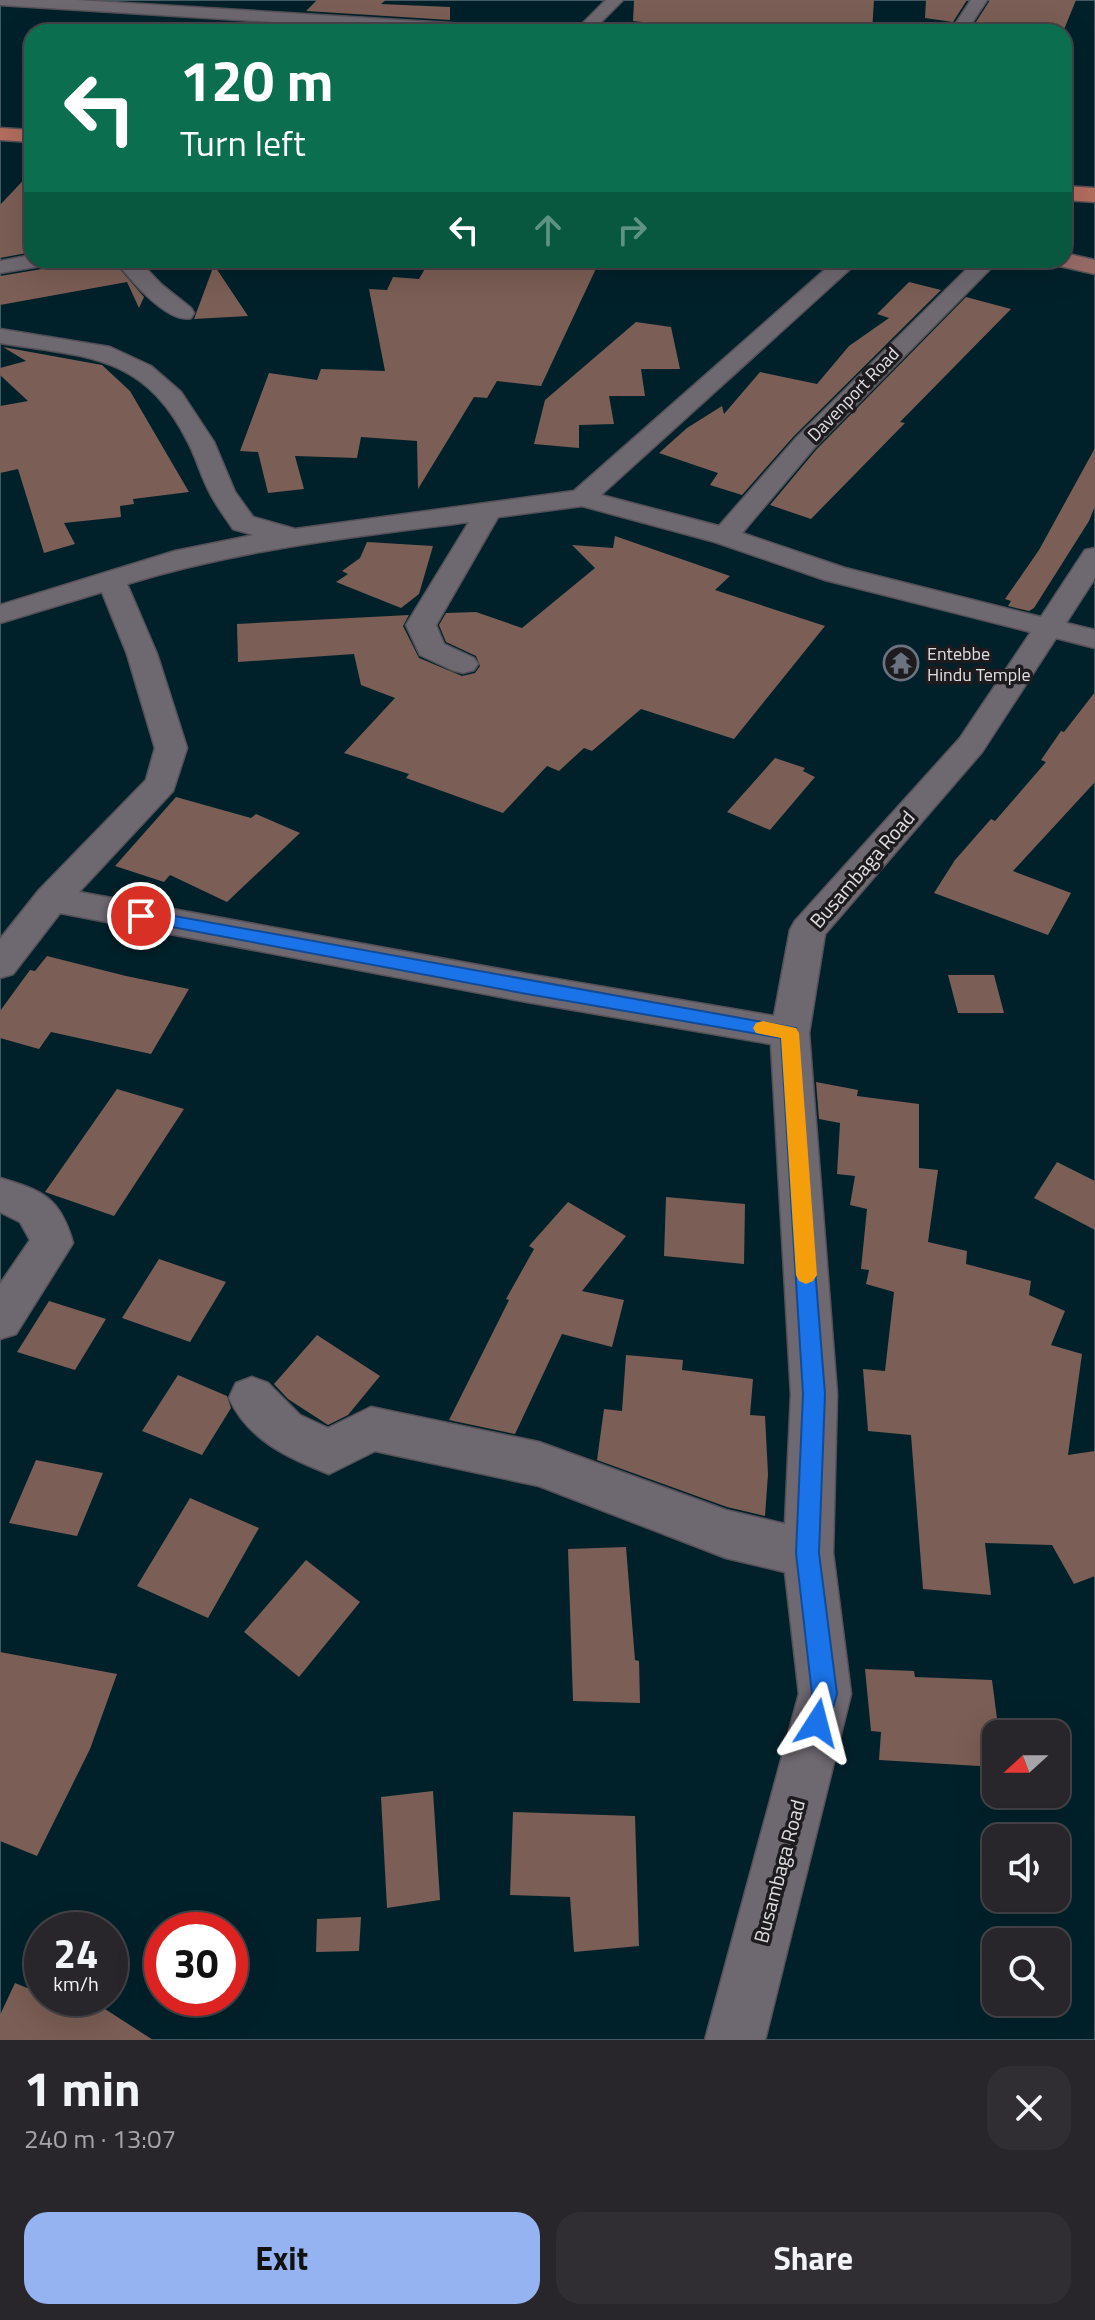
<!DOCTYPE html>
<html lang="en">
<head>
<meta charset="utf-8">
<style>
  body { margin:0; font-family:"Titillium Web",sans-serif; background:#312e33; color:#f1f3f6; height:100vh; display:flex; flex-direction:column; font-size:30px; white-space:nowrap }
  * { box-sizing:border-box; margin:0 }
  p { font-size:26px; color:#a5a5a9 }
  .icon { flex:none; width:44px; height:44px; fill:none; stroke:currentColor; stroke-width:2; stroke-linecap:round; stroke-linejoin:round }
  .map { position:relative; height:2040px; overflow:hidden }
  .drawer { display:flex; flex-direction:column; background:#29262b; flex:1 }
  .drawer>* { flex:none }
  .top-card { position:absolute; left:24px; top:24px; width:1048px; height:244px; border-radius:24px; box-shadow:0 8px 32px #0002,0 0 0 2px #454347; background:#0b6e4f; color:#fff; overflow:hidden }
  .needle { width:52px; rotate:249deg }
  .controls { position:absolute; left:982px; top:1720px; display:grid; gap:16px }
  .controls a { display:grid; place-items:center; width:88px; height:88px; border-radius:16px; background:#29262b; box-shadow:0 8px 32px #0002,0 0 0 2px #454347; font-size:40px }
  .speed { position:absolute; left:24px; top:1912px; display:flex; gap:16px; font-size:40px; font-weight:700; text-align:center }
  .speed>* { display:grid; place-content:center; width:104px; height:104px; border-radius:50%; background:#29262b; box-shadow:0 8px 32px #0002,0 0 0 2px #454347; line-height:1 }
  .speed small { font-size:20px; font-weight:400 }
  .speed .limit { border:12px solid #d22; background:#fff; color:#111 }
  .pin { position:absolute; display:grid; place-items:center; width:68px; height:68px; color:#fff; margin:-34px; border:4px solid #fff; border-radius:50%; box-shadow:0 2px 8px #0007 }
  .me { position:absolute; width:88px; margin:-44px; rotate:9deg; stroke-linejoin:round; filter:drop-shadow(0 0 6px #0008) }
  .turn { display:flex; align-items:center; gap:28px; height:168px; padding:0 24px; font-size:36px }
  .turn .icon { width:104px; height:104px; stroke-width:2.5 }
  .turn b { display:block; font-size:56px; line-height:68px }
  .lanes { display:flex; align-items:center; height:76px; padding:0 24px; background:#0003; justify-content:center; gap:40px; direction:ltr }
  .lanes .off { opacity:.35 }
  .round { display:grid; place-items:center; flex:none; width:84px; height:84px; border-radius:24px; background:#312e33 }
  .overview { display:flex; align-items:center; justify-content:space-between; height:136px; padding:0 24px }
  h1 { font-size:48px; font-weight:700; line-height:60px }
  .cta { display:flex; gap:16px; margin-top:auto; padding:16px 24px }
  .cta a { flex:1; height:92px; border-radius:24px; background:#95b2f1; color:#111; font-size:32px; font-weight:700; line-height:92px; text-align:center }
  .cta a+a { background:#312e33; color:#f1f3f6 }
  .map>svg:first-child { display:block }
  .water { fill:#01212a; stroke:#445a62; stroke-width:2; fill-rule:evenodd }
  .building { fill:#7b5e55 }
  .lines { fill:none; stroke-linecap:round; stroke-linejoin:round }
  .minor-casing { stroke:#555057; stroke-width:3 }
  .major-casing { stroke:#555057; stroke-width:3 }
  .highway-casing { stroke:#555057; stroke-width:3 }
  .minor { fill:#6e6871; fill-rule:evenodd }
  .major { fill:#976b66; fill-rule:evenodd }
  .highway { fill:#b26d5e; fill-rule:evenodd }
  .route { fill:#1a73e8; stroke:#114b97; stroke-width:2 }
  .slow { fill:#f59e0b }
  .labels { text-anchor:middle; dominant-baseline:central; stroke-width:7; stroke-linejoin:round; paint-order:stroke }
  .far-street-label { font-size:18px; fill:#e1dee3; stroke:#1d1b1e }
  .far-poi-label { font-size:18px; fill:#e1dee3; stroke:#1d1b1e; text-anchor:start }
  .street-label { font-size:20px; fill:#e1dee3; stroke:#1d1b1e }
</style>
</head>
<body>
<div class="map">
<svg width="1095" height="2040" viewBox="0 0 1095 2040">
  <rect width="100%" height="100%" fill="#373239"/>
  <path class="water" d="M 0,0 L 1095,0 L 1095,2040 L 0,2040 ZM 32,32 L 1064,32 L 1064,260 L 32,260 ZM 996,1734 L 1056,1734 L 1056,1794 L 996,1794 ZM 996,1838 L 1056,1838 L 1056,1898 L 996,1898 ZM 42,1930 L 110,1930 L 110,1998 L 42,1998 ZM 162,1930 L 230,1930 L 230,1998 L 162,1998 ZM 996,1942 L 1056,1942 L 1056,2002 L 996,2002 Z"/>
  <g class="building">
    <polygon points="317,0 386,0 381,4 450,7 450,20 306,11"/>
    <polygon points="634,0 874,0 872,32 739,32 633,21"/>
    <polygon points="926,0 967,0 953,22 925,18"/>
    <polygon points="990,0 1076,0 1063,32 1015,32 974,25"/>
    <polygon points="32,171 32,252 0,258 0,205"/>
    <polygon points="53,260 112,260 144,297 139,308 127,282 0,305 0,276 48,268"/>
    <polygon points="430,260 600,260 541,386 497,381 487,398 474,397 418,489 417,441 361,437 357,458 295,456 304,489 268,493 258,452 240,451 269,373 317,380 321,369 385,371 369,289 387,290 393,277 419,279"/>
    <polygon points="214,265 248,316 194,319"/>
    <polygon points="909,282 941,290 794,436 742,495 710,485 718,473 659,453 687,428 722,406 724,414 760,372 817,384 849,346 889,318 877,314"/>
    <polygon points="966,297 1011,309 900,422 905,423 811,519 770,505 816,450"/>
    <polygon points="636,322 671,327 680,369 641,369 645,396 609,396 614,424 579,425 579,448 534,444 545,400"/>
    <polygon points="3,347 102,365 130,391 189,492 133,499 134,504 120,506 121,517 64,523 75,544 44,553 18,469 0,473 0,406 28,401 0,375 0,368 26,361"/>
    <polygon points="1095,448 1095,506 1089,521 1034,608 1029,611 1008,606 1011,601 1005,599 1039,550"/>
    <polygon points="615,536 730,576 715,590 825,626 734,739 641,709 592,751 584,748 559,771 547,766 503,813 406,778 409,774 344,753 395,698 361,685 354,654 238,662 237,624 409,615 403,626 419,658 462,676 475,673 480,666 476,656 446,642 439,625 446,613 476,612 522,628 595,568 572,545 613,548"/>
    <polygon points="367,542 433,546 419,594 401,608 336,582 348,574 342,571 360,558"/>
    <polygon points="1095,692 1095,782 1013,871 1071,893 1048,935 934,893 955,860 991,819 995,821 1046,762 1041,760 1061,731 1064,732"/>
    <polygon points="775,758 805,768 803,771 815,777 770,830 727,812"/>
    <polygon points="176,797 251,818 256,814 300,833 227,902 170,875 164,882 115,866"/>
    <polygon points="47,956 126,976 189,989 151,1054 51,1032 39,1049 0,1038 0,1011 30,970 35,971"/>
    <polygon points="948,975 994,975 1004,1013 958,1013"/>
    <polygon points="816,1082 858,1090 857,1096 919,1104 919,1168 938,1170 928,1242 967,1251 966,1264 1031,1281 1029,1295 1065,1311 1051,1345 1082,1354 1068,1455 1095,1451 1095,1576 1074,1584 1052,1545 985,1543 991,1595 923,1589 911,1435 868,1431 863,1369 885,1371 894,1292 866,1284 869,1270 861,1269 867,1209 850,1205 855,1176 837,1174 840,1123 819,1119"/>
    <polygon points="117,1089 184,1109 114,1216 45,1192"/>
    <polygon points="1057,1162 1095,1181 1095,1230 1034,1198"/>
    <polygon points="666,1197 745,1204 744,1264 664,1256"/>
    <polygon points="568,1202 626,1236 582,1291 624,1300 612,1347 562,1334 515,1434 449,1420 509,1300 506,1299 534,1249 529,1246"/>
    <polygon points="159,1259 226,1282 190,1342 122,1318"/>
    <polygon points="49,1301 106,1319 75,1370 17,1352"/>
    <polygon points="317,1335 380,1376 348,1415 328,1425 288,1399 274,1384"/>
    <polygon points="626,1355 683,1360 682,1370 753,1379 750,1415 765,1416 768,1474 765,1516 727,1507 597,1460 604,1409 622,1411"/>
    <polygon points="178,1375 227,1396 231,1408 202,1455 142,1431"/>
    <polygon points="36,1460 103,1473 77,1536 9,1523"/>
    <polygon points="190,1498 259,1528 208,1618 137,1586"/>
    <polygon points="626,1547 635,1660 639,1661 640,1703 573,1701 568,1549"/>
    <polygon points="306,1560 360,1602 299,1677 244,1632"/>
    <polygon points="0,1652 117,1674 90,1749 37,1856 0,1841"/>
    <polygon points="865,1669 914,1671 915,1677 992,1680 999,1734 996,1734 996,1767 879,1760 881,1732 871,1731"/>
    <polygon points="433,1791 440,1900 387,1908 381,1797"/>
    <polygon points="513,1812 635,1816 639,1946 574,1952 570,1897 510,1895"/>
    <polygon points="361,1917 359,1951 316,1952 317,1919"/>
    <polygon points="15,1983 42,1994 42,1998 88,1998 153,2040 0,2040 0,2015"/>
  </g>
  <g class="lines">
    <g class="minor-casing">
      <g id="minor">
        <polygon points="0,0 76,0 514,27 522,32 435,32 0,5"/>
        <polygon points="606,0 623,0 591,32 574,32"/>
        <polygon points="971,0 987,0 966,32 950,32"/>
        <polygon points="32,255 32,260 50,260 47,265 0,273 0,261"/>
        <path d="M 115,260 L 138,260 L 162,285 L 191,308 L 194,313 L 191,318 C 167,324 129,278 115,260 Z"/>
        <path d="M 836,260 L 860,260 L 601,495 L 719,526 L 796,438 L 976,260 L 999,260 L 814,448 L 742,533 L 845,568 L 1041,617 L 1085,550 L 1095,548 L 1095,578 L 1066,623 L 1095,630 L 1095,648 L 1056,638 L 982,752 L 825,934 L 809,1033 L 837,1394 L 833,1553 L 851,1694 L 765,2040 L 705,2040 L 799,1694 L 785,1572 L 726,1558 L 539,1486 L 375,1451 L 329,1474 C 288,1458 248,1440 229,1398 L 236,1383 L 252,1377 L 268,1383 L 300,1415 L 328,1428 L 371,1407 L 539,1442 L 726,1510 L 785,1524 L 791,1394 L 771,1044 L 527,1002 L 60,913 L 13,974 L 0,978 L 0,939 L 39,890 L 146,780 L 155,748 L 127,654 L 102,592 L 0,623 L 0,605 L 175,551 L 254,535 L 233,529 C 225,517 216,505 210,493 C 201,477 197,459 188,442 C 144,354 87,357 0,343 L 0,329 L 110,347 L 151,366 L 181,392 L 214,442 L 235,492 L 253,517 L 295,529 L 574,491 ZM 582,506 L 715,542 L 825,580 L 1031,632 L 960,738 L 795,921 L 790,930 L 774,1016 L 527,974 L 79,892 L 173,791 L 187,748 L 157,654 L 127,584 C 240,549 353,537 469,522 L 406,625 L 420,655 L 452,670 L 463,673 L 474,670 L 478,664 L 474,658 L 444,644 L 436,625 L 498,517 Z"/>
        <path d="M 0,1178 C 43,1191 60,1197 73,1243 L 16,1334 L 0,1339 L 0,1284 L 30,1240 L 20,1222 L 0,1212 Z"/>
      </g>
    </g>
    <g class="major-casing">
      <polygon id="major" points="1064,253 1095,260 1095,274 1055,265 1052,260 1064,260"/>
    </g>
    <g class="highway-casing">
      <g id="highway">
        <polygon points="0,128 32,130 32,142 0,140"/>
        <polygon points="1064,186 1095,188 1095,202 1064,200"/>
      </g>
    </g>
    <use href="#minor" class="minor"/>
    <use href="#major" class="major"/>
    <use href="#highway" class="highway"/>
  </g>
  <polygon class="route" points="141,910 796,1028 825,1394 819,1553 837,1694 826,1732 817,1736 808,1732 804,1723 812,1694 796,1553 803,1394 781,1038 527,994 135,920 132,916"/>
  <polygon class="slow" points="763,1021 796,1028 799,1033 817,1275 813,1281 806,1284 799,1281 796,1275 781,1038 756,1033 753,1028 756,1023"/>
  <defs>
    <g id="temple-ring" transform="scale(1.8)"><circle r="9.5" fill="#1d1b1e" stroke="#6b7280" stroke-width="1.5"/><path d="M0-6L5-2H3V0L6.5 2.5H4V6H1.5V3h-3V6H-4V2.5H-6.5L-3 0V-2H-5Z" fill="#6b7280"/></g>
  </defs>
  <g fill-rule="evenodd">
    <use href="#temple-ring" x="901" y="663"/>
  </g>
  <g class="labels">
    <g class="far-street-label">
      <text transform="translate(853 394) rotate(-46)">Davenport Road</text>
    </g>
    <g class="far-poi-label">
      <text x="927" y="653">Entebbe<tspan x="927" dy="21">Hindu Temple</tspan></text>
    </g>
    <g class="street-label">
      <text transform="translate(862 869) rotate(-49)">Busambaga Road</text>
      <text transform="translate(779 1871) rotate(-75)">Busambaga Road</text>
    </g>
  </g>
</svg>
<div class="controls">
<a><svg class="needle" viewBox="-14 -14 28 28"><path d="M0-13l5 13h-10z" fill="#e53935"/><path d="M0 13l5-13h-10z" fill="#a5a5a9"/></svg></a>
<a><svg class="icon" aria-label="sound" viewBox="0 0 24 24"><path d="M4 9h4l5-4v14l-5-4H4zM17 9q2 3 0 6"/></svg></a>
<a><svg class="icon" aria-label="search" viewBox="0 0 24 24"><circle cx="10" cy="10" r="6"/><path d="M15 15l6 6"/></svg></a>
</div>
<div class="speed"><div>24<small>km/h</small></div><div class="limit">30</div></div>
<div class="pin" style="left:141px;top:916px;background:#d93025"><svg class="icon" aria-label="arrive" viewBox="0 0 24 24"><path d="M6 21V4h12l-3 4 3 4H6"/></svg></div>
<svg class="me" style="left:817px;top:1723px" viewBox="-20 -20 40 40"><path d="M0-17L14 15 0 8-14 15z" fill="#1a73e8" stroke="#fff" stroke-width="4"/></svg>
<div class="top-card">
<div class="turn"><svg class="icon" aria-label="left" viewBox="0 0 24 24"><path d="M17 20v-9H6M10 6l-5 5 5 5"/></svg><div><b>120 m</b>Turn left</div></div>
<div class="lanes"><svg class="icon" aria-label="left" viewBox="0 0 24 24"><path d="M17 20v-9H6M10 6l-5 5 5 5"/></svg><svg class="icon off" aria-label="ahead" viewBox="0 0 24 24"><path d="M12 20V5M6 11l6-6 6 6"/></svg><svg class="icon off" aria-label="right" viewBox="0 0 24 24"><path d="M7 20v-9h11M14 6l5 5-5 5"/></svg></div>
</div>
</div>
<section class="drawer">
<div class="overview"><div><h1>1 min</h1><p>240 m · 13:07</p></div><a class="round"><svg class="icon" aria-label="close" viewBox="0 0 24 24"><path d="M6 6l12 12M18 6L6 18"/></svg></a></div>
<div class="cta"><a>Exit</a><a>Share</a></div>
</section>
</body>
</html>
